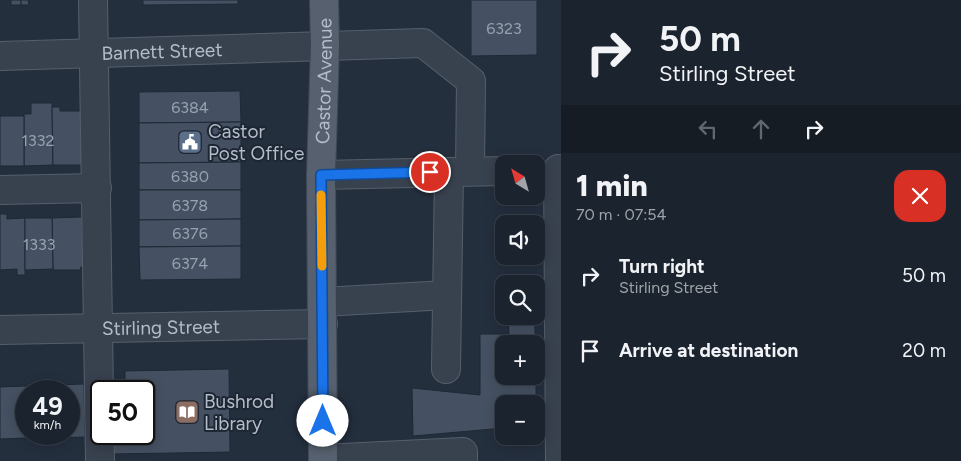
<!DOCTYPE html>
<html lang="en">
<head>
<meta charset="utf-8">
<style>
  body { margin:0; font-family:Figtree,sans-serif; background:#242b36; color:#f1f3f6; height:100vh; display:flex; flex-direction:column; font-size:19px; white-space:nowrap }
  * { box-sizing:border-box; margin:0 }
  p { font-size:16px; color:#a0a4aa }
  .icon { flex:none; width:28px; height:28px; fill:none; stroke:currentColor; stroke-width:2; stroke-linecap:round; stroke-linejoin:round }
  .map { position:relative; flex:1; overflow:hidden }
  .side { display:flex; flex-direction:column; background:#1b232e; width:400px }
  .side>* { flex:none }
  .hud { background:#1b232e; color:#f1f3f6; overflow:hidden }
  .needle { width:32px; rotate:323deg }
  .tools { position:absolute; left:495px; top:155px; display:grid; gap:10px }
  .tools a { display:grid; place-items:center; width:50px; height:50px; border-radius:10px; background:#1b232e; box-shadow:0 2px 12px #0003,0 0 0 1px #39404a; font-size:25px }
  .speed { position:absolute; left:15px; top:380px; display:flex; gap:10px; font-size:25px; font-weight:700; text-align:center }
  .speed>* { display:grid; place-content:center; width:65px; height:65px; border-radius:50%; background:#1b232e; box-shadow:0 2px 12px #0003,0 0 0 1px #39404a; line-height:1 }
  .speed small { font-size:12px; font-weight:400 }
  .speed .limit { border:2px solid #111; border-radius:8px; background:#fff; color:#111 }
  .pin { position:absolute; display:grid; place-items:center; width:42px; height:42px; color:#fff; margin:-21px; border:2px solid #fff; border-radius:50%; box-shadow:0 1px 5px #0007 }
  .me { position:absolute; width:55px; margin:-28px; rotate:0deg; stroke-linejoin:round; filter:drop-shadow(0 0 4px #0008) }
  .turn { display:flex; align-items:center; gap:18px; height:105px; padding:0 15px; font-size:22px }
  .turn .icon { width:65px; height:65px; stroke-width:2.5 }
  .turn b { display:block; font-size:35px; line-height:42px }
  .lanes { display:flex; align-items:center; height:48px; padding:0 15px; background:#0003; justify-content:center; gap:25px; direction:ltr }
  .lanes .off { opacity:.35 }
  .round { display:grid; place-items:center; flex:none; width:52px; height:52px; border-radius:15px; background:#242b36 }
  .head { display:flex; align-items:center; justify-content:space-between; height:85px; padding:0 15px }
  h1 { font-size:30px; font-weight:800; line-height:38px }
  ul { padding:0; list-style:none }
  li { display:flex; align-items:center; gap:15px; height:75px; padding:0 15px }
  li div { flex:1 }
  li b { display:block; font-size:19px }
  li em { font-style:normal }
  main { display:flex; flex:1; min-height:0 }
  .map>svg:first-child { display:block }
  .building { fill:#455162; stroke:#1f2835 }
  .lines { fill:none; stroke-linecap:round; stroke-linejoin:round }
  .minor-casing { stroke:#565f6c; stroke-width:30 }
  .major-casing { stroke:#414a57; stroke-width:30 }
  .minor { stroke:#38414e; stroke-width:28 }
  .major { stroke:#56606e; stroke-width:28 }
  .route-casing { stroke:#114b97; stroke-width:12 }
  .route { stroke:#1a73e8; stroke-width:9 }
  .slow { stroke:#f59e0b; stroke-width:9 }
  .labels { text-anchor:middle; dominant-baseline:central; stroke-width:4; stroke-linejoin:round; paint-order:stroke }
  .number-label { font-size:16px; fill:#98a1af }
  .street-label { font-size:19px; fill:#b4bcc9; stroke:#1d2633 }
  .poi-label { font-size:19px; fill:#b4bcc9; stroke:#1d2633; text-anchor:start }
</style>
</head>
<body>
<main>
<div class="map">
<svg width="561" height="461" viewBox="0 0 561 461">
  <rect width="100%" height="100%" fill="#242f3e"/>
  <g class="building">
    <rect x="11" y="0" width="10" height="5"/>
    <polygon points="21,0 28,0 29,5 21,5"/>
    <polygon points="143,0 238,0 238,4 143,5"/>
    <polygon points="471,0 537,0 537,55 471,56"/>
    <polygon points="240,91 241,122 139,123 139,92"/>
    <polygon points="31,103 52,103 53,165 24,166 24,114 31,114"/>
    <polygon points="52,107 60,107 60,111 81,111 82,165 53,165"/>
    <rect x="0" y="116" width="24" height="50"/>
    <polygon points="241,122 241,162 139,163 139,123"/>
    <polygon points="241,162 241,190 139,190 139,163"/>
    <polygon points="139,190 241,190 241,219 139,220"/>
    <polygon points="0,214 7,214 7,219 25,218 25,275 17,275 17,269 0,270"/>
    <polygon points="82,217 83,267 81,267 80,270 53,270 52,218"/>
    <polygon points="25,218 52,218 53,269 25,270"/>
    <polygon points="241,219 241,246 139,247 139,220"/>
    <polygon points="241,246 241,279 140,280 139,247"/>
    <polygon points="508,318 535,319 535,344 504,344 504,376 536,376 536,404 504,404 504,428 413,436 412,388 480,395 480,334 509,334"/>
    <polygon points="229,369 230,452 112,454 111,434 144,434 144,391 125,391 125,371"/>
    <polygon points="84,384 85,437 55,438 55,434 69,434 69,391 55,391 55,385"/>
    <polygon points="55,385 55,391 26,391 26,431 26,386"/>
    <polygon points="26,386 26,438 0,439 0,387"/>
    <rect x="26" y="434" width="29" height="4"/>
  </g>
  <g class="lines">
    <g class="minor-casing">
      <g id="minor">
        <polyline points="93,0 100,461"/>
        <path id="s1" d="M 0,56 L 423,43 L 471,81 L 470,171"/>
        <polyline points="558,169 560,461"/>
        <polyline points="321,175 504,171"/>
        <polyline points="0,190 97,188"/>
        <polyline points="322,302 447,295"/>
        <path id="s2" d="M 0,330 L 323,324"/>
        <polyline points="446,369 449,172"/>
        <polyline points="323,459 463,452 463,461"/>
      </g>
    </g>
    <g class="major-casing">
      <g id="major">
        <path id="s3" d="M 323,461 L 321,175 L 325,45 L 324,0"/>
      </g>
    </g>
    <use href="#minor" class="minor"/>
    <use href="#major" class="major"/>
  </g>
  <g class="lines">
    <g class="route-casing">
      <polyline id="route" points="323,421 321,175 430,172"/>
    </g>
    <use href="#route" class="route"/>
    <polyline class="slow" points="321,195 322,266"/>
  </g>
  <defs>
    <g id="civic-square" transform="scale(1.25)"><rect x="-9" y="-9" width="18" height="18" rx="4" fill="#5c6f8a" stroke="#1d2633"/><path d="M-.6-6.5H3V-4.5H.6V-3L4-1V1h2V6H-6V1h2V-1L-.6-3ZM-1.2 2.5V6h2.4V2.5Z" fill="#fff"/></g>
    <g id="library-square" transform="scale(1.25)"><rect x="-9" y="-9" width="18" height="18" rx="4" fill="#8d6e63" stroke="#1d2633"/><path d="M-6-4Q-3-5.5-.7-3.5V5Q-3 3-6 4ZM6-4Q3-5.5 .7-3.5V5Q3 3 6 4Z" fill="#fff"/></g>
  </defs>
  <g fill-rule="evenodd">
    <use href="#civic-square" x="190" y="142"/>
    <use href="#library-square" x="187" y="412"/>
  </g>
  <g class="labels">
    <g class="number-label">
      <text x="504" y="28">6323</text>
      <text x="190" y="107">6384</text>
      <text x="38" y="140">1332</text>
      <text x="190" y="176">6380</text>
      <text x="190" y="205">6378</text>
      <text x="190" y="233">6376</text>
      <text x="39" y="244">1333</text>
      <text x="190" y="263">6374</text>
    </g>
    <g class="street-label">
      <text stroke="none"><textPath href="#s1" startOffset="162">Barnett Street</textPath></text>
      <text stroke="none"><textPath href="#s3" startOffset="380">Castor Avenue</textPath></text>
      <text stroke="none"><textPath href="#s2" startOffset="161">Stirling Street</textPath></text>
    </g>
    <g class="poi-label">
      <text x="208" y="131">Castor<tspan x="208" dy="22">Post Office</tspan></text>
      <text x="204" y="401">Bushrod<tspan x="204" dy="22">Library</tspan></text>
    </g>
  </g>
</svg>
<div class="tools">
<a><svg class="needle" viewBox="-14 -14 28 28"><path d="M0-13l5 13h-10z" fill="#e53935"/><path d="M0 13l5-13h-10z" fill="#a0a4aa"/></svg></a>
<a><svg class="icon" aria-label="sound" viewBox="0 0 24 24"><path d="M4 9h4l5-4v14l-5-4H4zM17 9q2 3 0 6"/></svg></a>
<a><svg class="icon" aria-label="search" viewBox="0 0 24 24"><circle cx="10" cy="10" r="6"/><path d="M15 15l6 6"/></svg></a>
<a>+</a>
<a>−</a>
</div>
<div class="speed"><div>49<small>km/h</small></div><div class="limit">50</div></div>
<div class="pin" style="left:430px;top:172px;background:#d93025"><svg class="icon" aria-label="arrive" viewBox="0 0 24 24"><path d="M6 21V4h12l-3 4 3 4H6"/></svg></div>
<svg class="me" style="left:323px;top:421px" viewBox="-20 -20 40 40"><circle r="19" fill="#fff"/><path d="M0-13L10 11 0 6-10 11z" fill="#1a73e8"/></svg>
</div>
<section class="side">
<div class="hud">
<div class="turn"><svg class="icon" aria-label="right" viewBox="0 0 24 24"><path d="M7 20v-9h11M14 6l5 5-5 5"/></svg><div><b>50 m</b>Stirling Street</div></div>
<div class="lanes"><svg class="icon off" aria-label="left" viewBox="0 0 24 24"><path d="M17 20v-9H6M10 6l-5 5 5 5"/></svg><svg class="icon off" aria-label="ahead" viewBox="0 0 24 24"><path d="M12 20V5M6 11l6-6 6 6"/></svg><svg class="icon" aria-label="right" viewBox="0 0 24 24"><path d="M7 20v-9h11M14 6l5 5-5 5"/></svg></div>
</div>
<div class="head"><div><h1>1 min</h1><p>70 m · 07:54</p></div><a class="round" style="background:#d93025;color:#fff"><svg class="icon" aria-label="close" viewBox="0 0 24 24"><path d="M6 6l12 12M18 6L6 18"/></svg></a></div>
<ul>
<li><svg class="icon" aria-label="right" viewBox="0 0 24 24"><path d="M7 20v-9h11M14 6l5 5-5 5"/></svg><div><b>Turn right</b><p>Stirling Street</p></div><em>50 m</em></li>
<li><svg class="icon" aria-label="arrive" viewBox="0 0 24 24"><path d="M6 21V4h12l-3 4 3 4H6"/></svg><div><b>Arrive at destination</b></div><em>20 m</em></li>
</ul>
</section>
</main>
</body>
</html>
